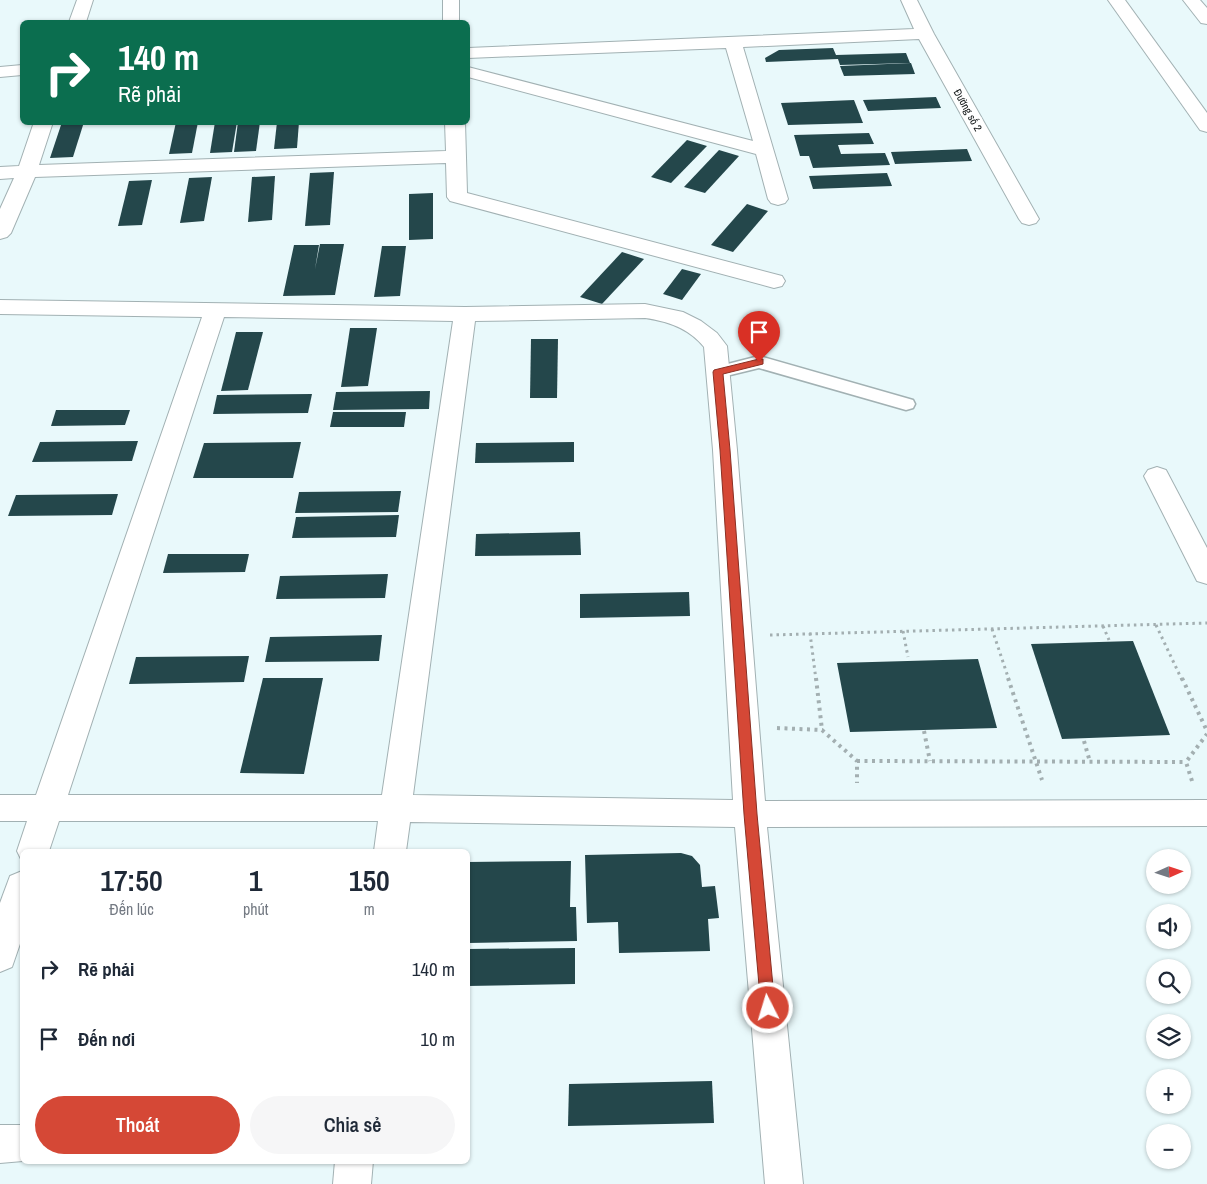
<!DOCTYPE html>
<html lang="vi">
<head>
<meta charset="utf-8">
<style>
  body { margin:0; font-family:"Archivo Narrow",sans-serif; background:#f6f6f7; color:#1f2937; height:100vh; display:flex; flex-direction:column; font-size:19px; white-space:nowrap }
  * { box-sizing:border-box; margin:0 }
  p { font-size:16px; color:#747a83 }
  .icon { flex:none; width:28px; height:28px; fill:none; stroke:currentColor; stroke-width:2; stroke-linecap:round; stroke-linejoin:round }
  .map { position:relative; flex:1; overflow:hidden }
  .sheet { position:absolute; left:20px; top:849px; width:450px; height:315px; display:flex; flex-direction:column; background:#fff; border-radius:8px; box-shadow:0 1px 4px #0004 }
  .sheet>* { flex:none }
  .hud { position:absolute; left:20px; top:20px; width:450px; height:105px; border-radius:8px; box-shadow:0 1px 4px #0004; background:#0b6e4f; color:#fff; overflow:hidden }
  .needle { width:32px; rotate:87deg }
  .fabs { position:absolute; left:1146px; top:849px; display:grid; gap:10px }
  .fabs a { display:grid; place-items:center; width:45px; height:45px; border-radius:50%; background:#fff; box-shadow:0 1px 4px #0004; font-size:25px }
  .pin { position:absolute; display:grid; place-items:center; width:42px; height:42px; color:#fff; margin:-51px -21px; border-radius:50% 50% 50% 0; rotate:-45deg; box-shadow:0 0 5px #0007 }
  .pin .icon { rotate:45deg }
  .me { position:absolute; width:55px; margin:-28px; rotate:355deg; stroke-linejoin:round; filter:drop-shadow(0 0 4px #0008) }
  .turn { display:flex; align-items:center; gap:18px; height:105px; padding:0 15px; font-size:22px }
  .turn .icon { width:65px; height:65px; stroke-width:2.5 }
  .turn b { display:block; font-size:35px; line-height:42px }
  .eta { display:flex; justify-content:space-evenly; align-items:center; height:85px; text-align:center }
  .eta b { font-size:30px; font-weight:600; line-height:35px }
  .cta { display:flex; gap:10px; margin-top:auto; padding:10px 15px }
  .cta a { flex:1; height:58px; border-radius:30px; background:#d54836; color:#fff; font-size:20px; font-weight:600; line-height:58px; text-align:center }
  .cta a+a { background:#f6f6f7; color:#1f2937 }
  ul { padding:0; list-style:none }
  li { display:flex; align-items:center; gap:15px; height:70px; padding:0 15px }
  li div { flex:1 }
  li b { display:block; font-size:19px }
  li em { font-style:normal }
  .map>svg:first-child { display:block }
  .building { fill:#24474b }
  .lines { fill:none; stroke-linecap:round; stroke-linejoin:round }
  .lane-casing { stroke:#a2b1b3; stroke-width:3 }
  .street-casing { stroke:#a2b1b3; stroke-width:2 }
  .secondary-casing { stroke:#a2b1b3; stroke-width:2 }
  .path-far1 { stroke:#a3afb1; stroke-width:3; stroke-dasharray:2.5 4; stroke-linecap:butt }
  .path { stroke:#a3afb1; stroke-width:4; stroke-dasharray:3 4.5; stroke-linecap:butt }
  .lane { fill:#fff; fill-rule:evenodd }
  .street { fill:#fff; fill-rule:evenodd }
  .secondary { fill:#fff; fill-rule:evenodd }
  .route { fill:#d54836; stroke:#8a2f23 }
  .labels { text-anchor:middle; dominant-baseline:central; stroke-width:5; stroke-linejoin:round; paint-order:stroke }
  .far-street-label { font-size:11px; fill:#121718; stroke:#fff }
</style>
</head>
<body>
<div class="map">
<svg width="1207" height="1184" viewBox="0 0 1207 1184">
  <rect width="100%" height="100%" fill="#e9f9fb"/>
  <g class="building">
    <polygon points="833,48 836,55 906,53 910,63 840,65 838,59 766,62 765,58 779,50"/>
    <polygon points="911,63 915,74 844,76 840,66"/>
    <polygon points="936,97 941,108 868,111 863,100"/>
    <polygon points="854,100 863,123 788,125 781,103"/>
    <polygon points="62,122 84,122 73,157 50,158"/>
    <polygon points="176,122 198,122 192,153 169,154"/>
    <polygon points="215,122 237,122 232,152 210,153"/>
    <polygon points="238,122 260,122 256,151 234,152"/>
    <polygon points="277,122 299,122 297,148 274,149"/>
    <polygon points="869,133 874,144 838,145 841,154 885,153 890,165 813,168 809,156 800,156 794,135"/>
    <polygon points="687,140 707,146 671,183 651,177"/>
    <polygon points="967,149 972,161 895,164 891,152"/>
    <polygon points="719,150 739,156 705,193 684,187"/>
    <polygon points="334,172 330,225 305,226 310,173"/>
    <polygon points="887,173 892,186 813,189 809,176"/>
    <polygon points="275,176 272,220 248,222 252,177"/>
    <polygon points="212,177 204,221 180,223 189,178"/>
    <polygon points="152,180 142,225 118,226 129,181"/>
    <polygon points="433,193 433,239 409,240 409,194"/>
    <polygon points="747,204 768,211 733,252 711,245"/>
    <polygon points="320,244 344,244 335,295 283,296 294,245 319,245 315,269"/>
    <polygon points="382,246 406,246 400,296 374,297"/>
    <polygon points="622,252 644,259 602,304 580,297"/>
    <polygon points="682,269 701,274 682,300 663,294"/>
    <polygon points="350,328 377,328 368,386 341,387"/>
    <polygon points="236,332 263,332 248,390 221,391"/>
    <polygon points="531,339 558,339 557,398 530,398"/>
    <polygon points="430,391 429,409 333,410 336,392"/>
    <polygon points="312,394 308,413 213,414 217,395"/>
    <polygon points="56,410 130,410 125,425 51,426"/>
    <polygon points="333,412 406,412 404,427 330,427"/>
    <polygon points="138,441 132,461 32,462 40,442"/>
    <polygon points="301,442 293,478 193,478 204,443"/>
    <polygon points="574,442 574,462 475,463 476,443"/>
    <polygon points="401,491 398,512 295,513 299,492"/>
    <polygon points="118,494 112,515 8,516 16,495"/>
    <polygon points="399,515 396,537 292,538 296,517"/>
    <polygon points="580,532 581,555 475,556 476,534"/>
    <polygon points="168,554 249,554 245,572 163,573"/>
    <polygon points="388,574 385,598 276,599 280,576"/>
    <polygon points="689,592 690,616 580,618 580,594"/>
    <polygon points="382,635 379,661 265,662 270,637"/>
    <polygon points="1133,641 1170,735 1062,739 1031,644"/>
    <polygon points="249,656 244,682 129,684 136,657"/>
    <polygon points="978,659 997,728 850,732 837,663"/>
    <polygon points="263,678 323,678 304,774 240,773"/>
    <polygon points="681,853 692,856 700,865 702,887 715,886 719,918 708,919 710,951 619,953 618,922 587,923 585,855"/>
    <polygon points="571,861 570,907 576,907 577,941 468,943 468,862"/>
    <polygon points="575,948 575,984 468,986 468,949"/>
    <polygon points="712,1081 714,1123 568,1126 569,1084"/>
  </g>
  <g class="lines">
    <g class="lane-casing">
      <polygon id="lane" points="759,356 913,400 915,404 913,408 906,410 759,368 718,378 712,376 709,372 712,368"/>
    </g>
    <g class="street-casing">
      <g id="street">
        <polygon points="77,0 93,0 86,22 69,22"/>
        <rect x="443" y="0" width="16" height="22"/>
        <polygon points="901,0 917,0 934,34 1039,219 1036,223 1029,225 1022,223 1019,219 919,39 743,47 788,199 785,203 778,205 771,203 768,199 756,154 468,77 468,67 753,141 726,48 468,58 468,48 914,29"/>
        <polygon points="1108,0 1125,0 1207,113 1207,132 1200,130"/>
        <polygon points="22,65 22,75 0,77 0,67"/>
        <polygon points="34,122 53,122 39,165 446,151 445,122 465,122 467,193 782,276 785,281 782,286 774,288 450,201 447,197 446,163 35,177 11,233 7,237 0,239 0,209 14,178 0,179 0,167 19,166"/>
        <path d="M 0,300 L 465,307 L 645,304 L 683,312 L 701,321 L 717,333 L 727,346 L 737,450 L 765,801 L 1207,800 L 1207,826 L 767,827 L 803,1184 L 765,1184 L 735,827 L 410,822 L 406,851 L 374,851 L 378,821 L 59,821 L 49,851 L 22,851 L 22,861 L 17,851 L 27,821 L 0,821 L 0,795 L 36,795 L 202,317 L 0,314 ZM 224,317 L 453,321 L 382,795 L 68,795 ZM 645,318 C 667,321 689,328 704,347 L 713,450 L 733,800 L 413,795 L 475,321 Z"/>
        <polygon points="1157,467 1166,470 1207,548 1207,584 1197,581 1144,476 1148,470"/>
        <polygon points="22,871 22,938 12,967 0,972 0,903 10,876"/>
        <polygon points="0,1125 22,1125 23,1161 0,1163"/>
        <polygon points="335,1161 373,1161 371,1184 333,1184"/>
      </g>
    </g>
    <g class="secondary-casing">
      <polygon id="secondary" points="1183,0 1200,0 1207,8 1207,24 1201,23"/>
    </g>
    <g class="path-far1">
      <polyline points="1156,625 1182,680"/>
      <polyline points="1103,626 1109,640"/>
      <polyline points="992,629 1009,680"/>
      <polyline points="903,631 908,657"/>
      <polyline points="810,633 816,680"/>
      <polyline points="770,635 1207,623"/>
    </g>
    <g class="path">
      <polyline points="816,678 822,730"/>
      <polyline points="1008,678 1042,780"/>
      <polyline points="1182,678 1207,731"/>
      <polyline points="777,728 822,730 857,761 857,783"/>
      <polyline points="924,731 930,761"/>
      <polyline points="1084,741 1090,762"/>
      <polyline points="857,761 1186,762"/>
      <polyline points="1192,781 1186,762 1207,734"/>
    </g>
    <use href="#lane" class="lane"/>
    <use href="#street" class="street"/>
    <use href="#secondary" class="secondary"/>
  </g>
  <polygon class="route" points="759,359 763,359 763,364 723,374 730,450 757,814 775,1008 773,1013 768,1015 763,1013 761,1008 744,814 720,450 713,372 714,370"/>
  <g class="labels">
    <g class="far-street-label">
      <text transform="translate(968 110) rotate(61)">Đường số 2</text>
    </g>
  </g>
</svg>
<div class="fabs">
<a><svg class="needle" viewBox="-14 -14 28 28"><path d="M0-13l5 13h-10z" fill="#e53935"/><path d="M0 13l5-13h-10z" fill="#747a83"/></svg></a>
<a><svg class="icon" aria-label="sound" viewBox="0 0 24 24"><path d="M4 9h4l5-4v14l-5-4H4zM17 9q2 3 0 6"/></svg></a>
<a><svg class="icon" aria-label="search" viewBox="0 0 24 24"><circle cx="10" cy="10" r="6"/><path d="M15 15l6 6"/></svg></a>
<a><svg class="icon" aria-label="layers" viewBox="0 0 24 24"><path d="M12 4l9 5-9 5-9-5zM3 14l9 5 9-5"/></svg></a>
<a>+</a>
<a>−</a>
</div>
<div class="pin" style="left:759px;top:362px;background:#d93025"><svg class="icon" aria-label="arrive" viewBox="0 0 24 24"><path d="M6 21V4h12l-3 4 3 4H6"/></svg></div>
<svg class="me" style="left:768px;top:1008px" viewBox="-20 -20 40 40"><circle r="17" fill="#d54836" stroke="#fff" stroke-width="3"/><path d="M0-11L8 9 0 5-8 9z" fill="#fff"/></svg>
<div class="hud">
<div class="turn"><svg class="icon" aria-label="right" viewBox="0 0 24 24"><path d="M7 20v-9h11M14 6l5 5-5 5"/></svg><div><b>140 m</b>Rẽ phải</div></div>
</div>
<section class="sheet">
<div class="eta">
<div><b>17:50</b><p>Đến lúc</p></div>
<div><b>1</b><p>phút</p></div>
<div><b>150</b><p>m</p></div>
</div>
<ul>
<li><svg class="icon" aria-label="right" viewBox="0 0 24 24"><path d="M7 20v-9h11M14 6l5 5-5 5"/></svg><div><b>Rẽ phải</b></div><em>140 m</em></li>
<li><svg class="icon" aria-label="arrive" viewBox="0 0 24 24"><path d="M6 21V4h12l-3 4 3 4H6"/></svg><div><b>Đến nơi</b></div><em>10 m</em></li>
</ul>
<div class="cta"><a>Thoát</a><a>Chia sẻ</a></div>
</section>
</div>
</body>
</html>
